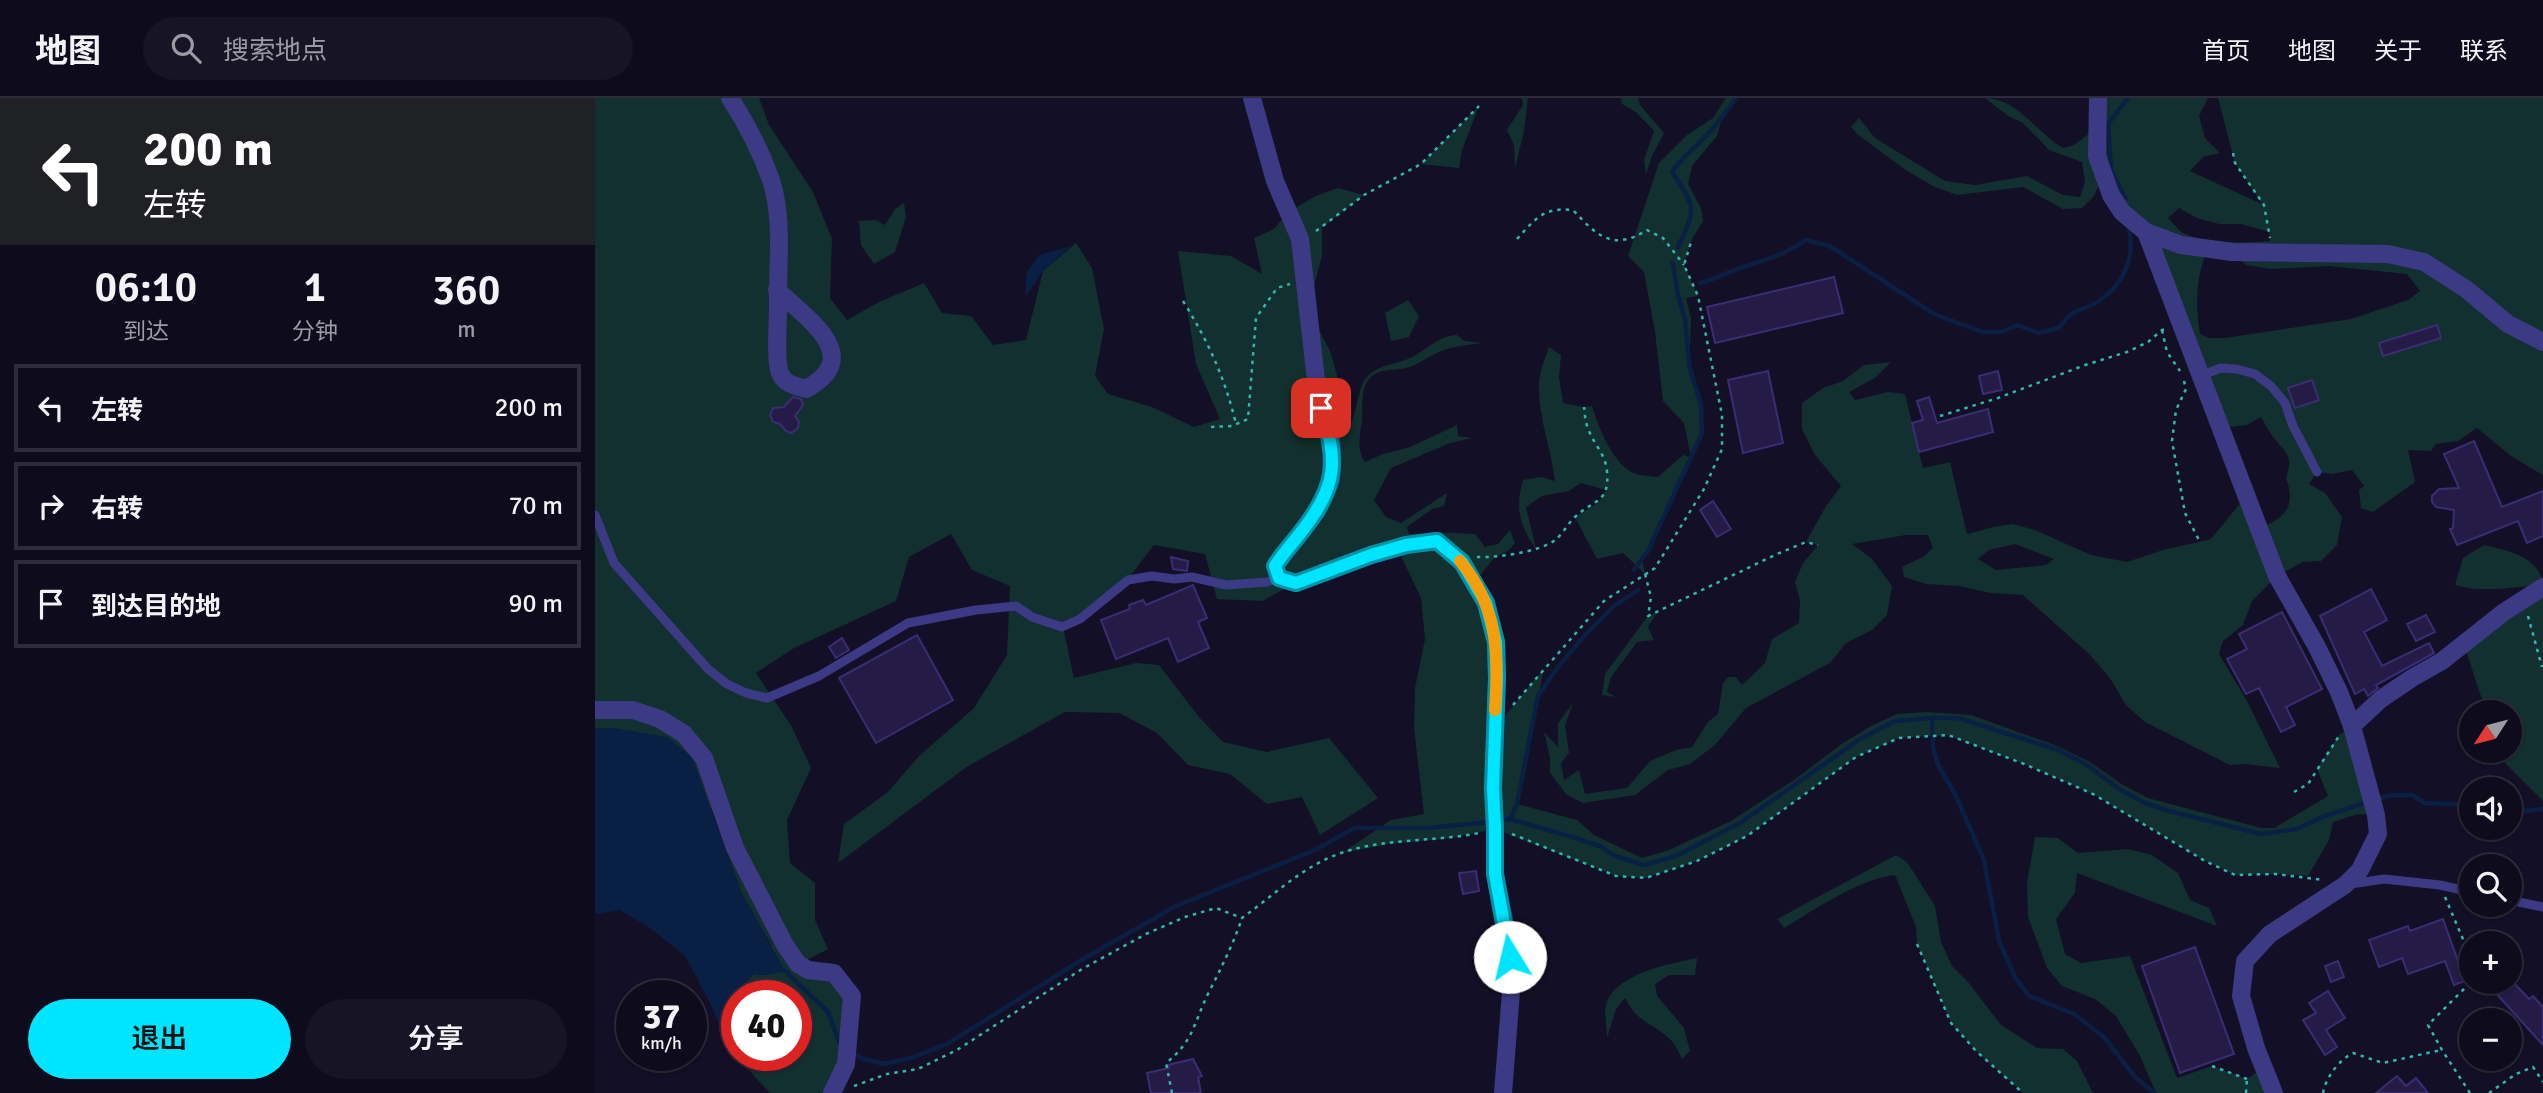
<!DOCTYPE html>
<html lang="zh">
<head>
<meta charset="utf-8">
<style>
  body { margin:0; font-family:Signika,"Noto Sans SC",sans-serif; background:#171425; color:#f1f3f6; height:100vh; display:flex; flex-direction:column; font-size:26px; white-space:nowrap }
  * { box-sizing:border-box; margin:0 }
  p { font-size:23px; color:#9b9ba3 }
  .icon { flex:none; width:38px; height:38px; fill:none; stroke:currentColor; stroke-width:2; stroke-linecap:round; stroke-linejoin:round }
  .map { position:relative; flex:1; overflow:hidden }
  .panel { display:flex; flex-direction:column; background:#0e0b1c; width:595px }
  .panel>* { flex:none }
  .top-card { background:#202124; color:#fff; overflow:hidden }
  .needle { width:46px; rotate:234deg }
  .fabs { position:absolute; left:1864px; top:602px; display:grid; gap:14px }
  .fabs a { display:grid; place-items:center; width:63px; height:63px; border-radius:50%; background:#0e0b1c; box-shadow:0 2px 5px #0004,0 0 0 2px #2e2b3b; font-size:35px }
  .speed { position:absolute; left:21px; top:882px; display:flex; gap:14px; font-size:35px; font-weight:700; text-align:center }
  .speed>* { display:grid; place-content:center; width:91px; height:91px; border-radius:50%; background:#0e0b1c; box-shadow:0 2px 5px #0004,0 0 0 2px #2e2b3b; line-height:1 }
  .speed small { font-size:18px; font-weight:400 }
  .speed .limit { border:10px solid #d22; background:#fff; color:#111 }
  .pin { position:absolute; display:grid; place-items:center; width:60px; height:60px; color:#fff; margin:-30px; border-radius:14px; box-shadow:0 4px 10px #0006 }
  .me { position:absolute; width:77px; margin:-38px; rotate:351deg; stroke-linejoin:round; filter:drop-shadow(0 0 5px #0008) }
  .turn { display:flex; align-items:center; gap:24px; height:147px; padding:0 28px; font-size:32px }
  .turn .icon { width:91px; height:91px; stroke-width:2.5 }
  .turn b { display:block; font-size:49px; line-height:60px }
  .eta { display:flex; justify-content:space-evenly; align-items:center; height:119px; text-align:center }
  .eta b { font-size:42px; font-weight:600; line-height:49px }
  .cta { display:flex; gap:14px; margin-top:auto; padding:14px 28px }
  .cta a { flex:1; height:80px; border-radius:42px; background:#00e5ff; color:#111; font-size:28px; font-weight:600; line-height:80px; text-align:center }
  .cta a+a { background:#171425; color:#f1f3f6 }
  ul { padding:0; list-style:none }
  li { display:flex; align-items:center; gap:21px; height:88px; margin:0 14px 10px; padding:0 14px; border:4px solid #2e2b3b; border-radius:0px }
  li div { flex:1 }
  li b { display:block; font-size:26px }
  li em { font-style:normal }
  header { display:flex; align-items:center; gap:42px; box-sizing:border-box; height:98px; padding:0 35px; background:#0e0b1c; border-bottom:2px solid #2e2b3b }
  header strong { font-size:33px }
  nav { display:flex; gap:38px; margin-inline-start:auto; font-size:24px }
  .search { width:490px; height:63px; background:#171425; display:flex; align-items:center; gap:18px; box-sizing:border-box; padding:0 24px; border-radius:38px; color:#9b9ba3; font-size:26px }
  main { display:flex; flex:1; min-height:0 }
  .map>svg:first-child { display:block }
  .green { fill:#12302f; fill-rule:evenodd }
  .water { fill:#0a1f44 }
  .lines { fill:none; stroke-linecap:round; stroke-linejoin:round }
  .stream { stroke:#0a1f44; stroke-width:4.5 }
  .building { fill:#241b47; stroke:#3b2d73; stroke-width:2 }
  .path { stroke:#2fb8b0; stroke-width:2.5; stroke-dasharray:3.5 5; stroke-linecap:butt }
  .service { stroke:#3d3a85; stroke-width:9 }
  .minor { stroke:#3d3a85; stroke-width:18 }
  .tertiary { stroke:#3d3a85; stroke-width:18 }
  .route-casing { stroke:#0095a6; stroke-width:18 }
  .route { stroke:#00e5ff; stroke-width:12 }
  .slow { stroke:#f59e0b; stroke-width:12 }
</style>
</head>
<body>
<header>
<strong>地图</strong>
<div class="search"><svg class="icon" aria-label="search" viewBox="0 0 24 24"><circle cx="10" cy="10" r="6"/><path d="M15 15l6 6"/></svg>搜索地点</div>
<nav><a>首页</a><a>地图</a><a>关于</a><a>联系</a></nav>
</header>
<main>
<section class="panel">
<div class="top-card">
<div class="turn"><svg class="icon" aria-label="left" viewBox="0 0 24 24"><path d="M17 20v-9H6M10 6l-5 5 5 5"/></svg><div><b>200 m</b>左转</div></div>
</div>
<div class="eta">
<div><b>06:10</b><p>到达</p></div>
<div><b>1</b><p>分钟</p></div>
<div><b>360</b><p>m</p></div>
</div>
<ul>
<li><svg class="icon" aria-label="left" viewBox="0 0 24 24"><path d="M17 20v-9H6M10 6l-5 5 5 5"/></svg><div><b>左转</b></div><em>200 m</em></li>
<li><svg class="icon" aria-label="right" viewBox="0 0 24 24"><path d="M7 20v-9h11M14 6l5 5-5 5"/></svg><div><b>右转</b></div><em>70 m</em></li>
<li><svg class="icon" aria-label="arrive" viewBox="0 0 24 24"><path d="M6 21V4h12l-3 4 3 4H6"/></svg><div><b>到达目的地</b></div><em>90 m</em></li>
</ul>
<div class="cta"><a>退出</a><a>分享</a></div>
</section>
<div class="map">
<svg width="1948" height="995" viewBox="0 0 1948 995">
  <rect width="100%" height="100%" fill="#130f26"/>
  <g class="green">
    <path d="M 0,0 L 164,0 L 174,27 L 218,94 L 237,141 L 235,200 L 252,222 L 286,203 L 329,185 L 347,215 L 376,218 L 398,247 L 431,242 L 448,173 L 481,145 L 497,170 L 509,231 L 500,278 L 513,296 L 557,309 L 599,329 L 625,321 L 601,266 L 583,153 L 636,158 L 667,176 L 659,140 L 679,131 L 693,114 L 721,98 L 743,90 L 769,97 L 727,130 L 727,158 L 713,211 L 735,253 L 756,326 C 761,314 764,288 771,280 C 783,266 800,267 815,260 C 832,252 844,237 862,237 L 869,243 L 887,245 C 872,247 858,248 844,254 C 833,258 823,268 810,270 C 799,273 784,270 775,280 C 765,290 768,309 767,322 C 765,337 761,351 770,364 L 788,356 L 815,349 L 862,327 L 863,338 L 877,340 L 855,345 L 796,370 L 779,402 L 791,419 L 806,425 L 852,395 L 849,408 L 837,411 L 812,429 L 814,436 L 839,434 L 880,436 L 890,449 L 903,446 L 915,432 L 920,445 L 914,452 L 900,459 L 879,485 L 891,505 L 900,630 L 949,570 L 922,706 L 982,722 L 999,737 L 1047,760 L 1074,752 L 1136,723 L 1199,682 L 1248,645 L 1278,627 L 1302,616 L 1332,614 L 1376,617 L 1462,648 L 1495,664 L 1528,687 L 1553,700 L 1666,730 L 1679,730 L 1733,698 L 1722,671 L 1744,637 L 1757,628 L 1781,717 L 1763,716 L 1738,724 L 1734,742 L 1713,778 L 1680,776 L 1640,777 L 1610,763 L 1498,696 L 1429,666 L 1352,637 L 1304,640 L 1261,659 L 1152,738 L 1102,763 L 1051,780 L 1021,778 L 900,731 L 857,740 L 794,746 L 747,755 L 796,722 L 829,716 L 819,630 L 820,590 L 830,541 L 826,500 L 802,450 L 701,485 L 667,503 L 622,501 L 610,456 L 559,447 L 532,482 L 468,529 L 479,580 L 541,565 L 564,567 L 604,619 L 628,644 L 672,654 L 734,640 L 783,700 L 725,737 L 707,699 L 672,706 L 635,676 L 593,667 L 562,635 L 524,615 L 470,614 L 373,668 L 243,765 L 249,726 L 293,694 L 323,659 L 379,610 L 412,557 L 415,488 L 377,472 L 356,436 L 314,459 L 301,503 L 199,550 L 161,575 L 197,629 L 216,670 L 192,722 L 195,765 L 220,785 L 220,822 L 233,851 L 204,866 L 239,875 L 257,898 L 237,995 L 175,995 L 135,952 L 142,919 L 142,957 L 201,957 L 201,898 L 142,898 L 142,892 L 159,876 L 171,877 L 176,847 L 146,794 L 117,712 L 19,630 L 0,631 Z"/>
    <polygon points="927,0 933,0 929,33 920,70 919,47 912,32 928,7"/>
    <polygon points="1026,0 1043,0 1045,7 1069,35 1057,58 1051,76 1049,62 1059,33 1042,15 1027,6"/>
    <path d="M 1131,0 L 1141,0 L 1127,20 L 1122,38 L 1097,68 L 1093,86 L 1106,110 L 1108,123 L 1097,141 L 1089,167 L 1103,198 L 1091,200 L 1096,220 L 1094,267 L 1106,307 L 1107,335 L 1047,461 L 1050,476 L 1028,455 L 1002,461 L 980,419 L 1004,404 L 1011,392 L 986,385 L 974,393 L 947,398 L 931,409 L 941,451 C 924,427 920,409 928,382 L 947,379 L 960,383 C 956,350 943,319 944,286 C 944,274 950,261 954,249 L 966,257 L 964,279 L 968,305 L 989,309 L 997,308 C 1003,328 1019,369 1041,376 C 1048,378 1056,378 1063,379 L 1088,357 L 1096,360 L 1089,325 L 1068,303 L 1060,234 L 1049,174 L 1033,158 L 1064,65 L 1092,37 L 1118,20 Z"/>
    <path d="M 1390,0 C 1422,0 1442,35 1468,50 L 1479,47 L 1503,29 L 1503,0 L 1613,0 L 1604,18 L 1610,40 L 1625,55 L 1608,59 L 1595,73 L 1667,106 L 1640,65 L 1623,0 L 1948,0 L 1948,377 L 1916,358 L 1882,330 L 1863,343 L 1841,346 L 1836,353 L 1813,352 L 1820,384 L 1778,414 L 1766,410 L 1764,392 L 1769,388 L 1757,372 L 1737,376 L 1722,374 L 1714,386 L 1730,395 L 1747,419 L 1742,447 L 1726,463 L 1708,464 L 1682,478 L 1657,503 L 1648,527 L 1628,543 L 1624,556 L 1652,603 L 1685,670 L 1649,666 L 1635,667 L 1550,624 L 1531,607 L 1515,580 L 1494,556 L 1428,497 L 1396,495 L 1364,488 L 1331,486 L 1309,479 L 1307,469 L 1328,459 L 1338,450 L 1333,437 L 1311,437 L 1257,446 L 1277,461 L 1297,488 L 1292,517 L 1277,532 L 1251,545 L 1235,565 L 1151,610 L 1120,647 L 1095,666 L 1073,672 L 1040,697 L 988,705 L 972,697 L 955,675 L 955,660 L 949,634 L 963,649 L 963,625 L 978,605 L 970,627 L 974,655 L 966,665 L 969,682 L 984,672 L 990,696 L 1032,690 L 1055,663 L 1081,652 L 1097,649 L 1113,624 L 1123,616 L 1128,585 L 1133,579 L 1141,579 L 1147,587 L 1170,565 L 1177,541 L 1204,525 L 1205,503 L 1200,484 L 1208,465 L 1223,447 L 1211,444 L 1231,408 L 1246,388 L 1220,357 L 1207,331 L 1207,305 L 1228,290 L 1248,283 L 1269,267 L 1296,264 L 1280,280 L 1254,294 L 1260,302 L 1293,294 L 1310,296 L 1328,370 L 1355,364 L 1372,436 L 1398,429 L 1418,426 L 1440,432 L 1496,457 L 1532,464 L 1568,452 L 1616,441 L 1652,397 L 1665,430 C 1691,420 1701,408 1691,380 C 1699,358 1691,355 1678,339 C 1674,333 1670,326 1666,319 L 1652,327 L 1626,330 L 1551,134 L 1508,78 L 1499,98 L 1487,110 L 1468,111 L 1428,89 L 1362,97 L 1340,89 L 1312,73 L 1262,36 L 1256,29 L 1264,20 L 1280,40 L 1350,83 L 1380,87 L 1432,78 L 1468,97 L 1485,99 L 1490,84 L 1487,64 L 1454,52 L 1428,25 L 1413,18 ZM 1584,110 L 1602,120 L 1624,126 L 1646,126 L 1674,134 L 1675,143 C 1652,145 1604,146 1585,133 C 1581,129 1577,124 1573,120 ZM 1613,151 L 1637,154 L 1651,167 L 1676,171 L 1734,168 L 1812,176 L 1825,193 L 1813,202 L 1756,221 L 1630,240 L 1614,240 L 1605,236 C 1600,208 1601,177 1613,151 ZM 1420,446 L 1459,461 L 1451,467 L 1401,472 L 1383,461 L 1394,452 Z"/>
    <polygon points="884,8 867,52 864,70 826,66"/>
    <polygon points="309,105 311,119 300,154 279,166 266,147 264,123 281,122 290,127 300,111"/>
    <polygon points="813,202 824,218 814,239 796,243 790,215"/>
    <path d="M 1889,447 C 1911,452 1946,459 1948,487 L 1903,491 L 1879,491 L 1860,487 L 1868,460 Z"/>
    <polygon points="1948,489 1948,703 1903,658 1903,653 1914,653 1914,614 1895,614 1885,596 1869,546"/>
    <polygon points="1063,513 1053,529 1059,542 1042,544 1016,579 1012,594 1021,599 1007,597 1010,576 1053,518"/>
    <polygon points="1440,739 1463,740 1483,755 1533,751 1557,757 1583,775 1595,802 1614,810 1622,828 1482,775 1480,795 1461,821 1470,856 1486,865 1535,858 1582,980 1617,968 1652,981 1669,969 1679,995 1561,995 1545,958 1521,918 1500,901 1467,888 1452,870 1433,819 1432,784"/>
    <path d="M 1301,757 L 1312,764 L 1340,808 L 1346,844 L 1357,868 L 1373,884 L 1406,927 L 1442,950 L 1468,951 L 1482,963 L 1498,995 L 1428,995 L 1381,953 L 1356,925 L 1322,846 L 1321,829 L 1300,777 C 1266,780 1219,812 1189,830 L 1182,821 Z"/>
    <path d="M 1102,860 L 1100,877 L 1074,877 L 1060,886 L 1062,898 L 1089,930 L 1095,953 L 1087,961 C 1077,935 1063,934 1043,918 C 1037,914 1034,906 1030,900 L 1021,911 L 1012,940 C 1012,931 1009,916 1011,907 C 1020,875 1075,866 1102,860 Z"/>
  </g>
  <g class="water">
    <polygon points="476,148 448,173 430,199 432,174 444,157"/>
    <polygon points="19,630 72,639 97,659 146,794 190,873 171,877 159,876 142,891 142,920 135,952 116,907 90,858 58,832 25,812 0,816 0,631"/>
  </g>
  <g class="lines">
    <g class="stream">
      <polyline points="1530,100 1516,72 1513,26 1533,0"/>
      <path d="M 1084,144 L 1083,149 C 1102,108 1101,111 1077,74 C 1085,62 1094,55 1104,45 C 1118,32 1130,16 1141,0"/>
      <path d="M 1105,185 C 1121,181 1133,174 1148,169 C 1171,162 1191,156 1211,142 L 1235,148 L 1339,216 L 1387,234 L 1406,234 L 1423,227 L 1443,235 L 1464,230 C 1481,206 1485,216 1504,203 C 1530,185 1540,159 1534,130"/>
      <polyline points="1039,472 1053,453 1107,335 1106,307 1094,267 1090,221 1083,197 1078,165"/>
      <polyline points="1337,620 1338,650 1343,667 1359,694 1389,762 1404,843 1421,881 1434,898 1479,916 1509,939 1540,979 1559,995"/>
      <polyline points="1781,701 1798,697 1817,697 1830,705 1876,707"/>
      <polyline points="1914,715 1948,711"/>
      <polyline points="915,721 922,706 943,598 963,569 990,537 1019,508 1043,492"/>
      <polyline points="904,723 915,721 974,738 1005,748 1020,758 1049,767 1081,758 1145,725 1265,641 1300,623 1337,620 1363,620 1463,652 1492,667 1524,691 1550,705 1574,713 1666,736 1702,731 1727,719 1772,704"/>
      <polyline points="190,873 233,914 245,946"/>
      <polyline points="258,955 268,961 290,966 319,959 352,946 488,861 581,808 720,752 759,730 833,730 895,724"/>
    </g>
  </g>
  <g class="building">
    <polygon points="1239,179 1248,215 1120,245 1112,209"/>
    <polygon points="1842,227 1846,240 1788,258 1784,245"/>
    <polygon points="1173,273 1188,345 1148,355 1133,282"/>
    <polygon points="1403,273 1407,292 1388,296 1384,278"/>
    <polygon points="1717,282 1724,302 1700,310 1693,290"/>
    <polygon points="198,299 206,301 208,307 200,318 204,324 203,330 196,335 191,333 185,326 178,324 175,317 178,310 189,309"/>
    <polygon points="1334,299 1342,325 1393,311 1398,334 1324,354 1317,325 1328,322 1322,303"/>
    <polygon points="1879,343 1907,409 1948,393 1948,438 1932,445 1923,423 1862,447 1855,431 1858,430 1859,412 1841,409 1837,404 1837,398 1844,391 1864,390 1849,356"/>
    <polygon points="1118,403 1136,431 1122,439 1105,412"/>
    <polygon points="576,459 593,463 592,473 578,471"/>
    <polygon points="598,487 612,520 603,524 614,550 583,564 573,540 521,561 506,522 535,511 534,507 548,502 551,507"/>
    <polygon points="1776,491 1792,522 1769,534 1787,568 1834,545 1839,555 1781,587 1783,590 1773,598 1769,591 1760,596 1725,518"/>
    <polygon points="1687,514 1727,591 1691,609 1700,627 1686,634 1664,590 1651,596 1632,561 1652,551 1644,536"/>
    <polygon points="1831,517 1840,534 1821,543 1812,526"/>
    <polygon points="322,537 358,602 281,645 244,580"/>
    <polygon points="247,540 254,552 241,560 234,549"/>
    <polygon points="881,773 884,793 868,796 864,775"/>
    <polygon points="1848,821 1870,883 1859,887 1850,863 1813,876 1807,860 1784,869 1774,842 1813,828 1815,833"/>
    <polygon points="1600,849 1639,956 1585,975 1547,868"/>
    <polygon points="1743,863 1749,879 1736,884 1730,868"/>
    <polygon points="1914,880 1934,901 1938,898 1948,909 1948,947 1899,893 1909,884 1914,884"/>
    <polygon points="1733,893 1750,920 1731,932 1742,949 1730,957 1708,922 1721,915 1714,905"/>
    <polygon points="598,961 607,978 603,979 606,995 556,995 552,975 574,970 573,967"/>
    <polygon points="1802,978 1811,988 1821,980 1833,995 1781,995"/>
  </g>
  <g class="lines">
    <g class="path">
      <polyline points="1638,55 1640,65 1669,107 1675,140"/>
      <polyline points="721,133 769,97 826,66 884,8"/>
      <path d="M 922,141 C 941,120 949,109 978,112 C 1001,137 1018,154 1052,132 L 1068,140 L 1089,167"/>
      <path d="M 588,203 C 613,243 630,280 641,326"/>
      <polyline points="1567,232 1572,254 1585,273"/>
      <polyline points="1589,283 1591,291 1581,312 1577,343 1590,415 1605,444"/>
      <polyline points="1345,318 1403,300 1490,267 1532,254 1553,244 1567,232 1572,231"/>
      <polyline points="616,329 637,328 653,321 661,220 682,190 695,186"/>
      <path d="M 882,459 C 901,460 945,454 960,442 C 968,436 973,425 981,418 C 998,402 1015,405 1012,374 C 1011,356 998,346 993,330 C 990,324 990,316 989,309"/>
      <polyline points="1050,476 1056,499 1053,518 1182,456 1211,444 1223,447"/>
      <polyline points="1933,518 1947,569"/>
      <polyline points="918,607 1009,503 1060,470 1109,391 1127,351 1127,317 1103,198 1089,167 1097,141"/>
      <polyline points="1699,694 1713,686 1744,638"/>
      <polyline points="917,736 1021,778 1051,780 1102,763 1152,738 1261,659 1304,640 1353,637 1429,666 1498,696 1610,763 1640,777 1680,776 1729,782"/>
      <polyline points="1850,799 1876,860"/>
      <polyline points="1322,846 1356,925 1381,953 1428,995"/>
      <polyline points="1617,968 1652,981"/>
      <path d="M 259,988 L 292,976 L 323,971 L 362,952 L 487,871 L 551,836 L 590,819 L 621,810 L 647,820 C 679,797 708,768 746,755 C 789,740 839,744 884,735"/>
      <path d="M 577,995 L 571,965 C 599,943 599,924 613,896 C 626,870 638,847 647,820"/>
      <polyline points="1651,995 1652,981"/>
      <path d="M 1728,995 C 1731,979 1744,962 1758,955 L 1788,965 L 1846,952"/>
      <polyline points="1875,995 1847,952 1833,927 1875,885 1876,868"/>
      <polyline points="1894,995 1921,976 1938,969 1948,984"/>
    </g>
    <g class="service">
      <polyline points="1605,278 1626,270 1641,271 1660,276 1676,288 1690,305 1698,328 1722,374"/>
      <polyline points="0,417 19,465 113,571 132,586 151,595 172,600 224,578 313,525 381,512 421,508 437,519 467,529 485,521 533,482 557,478 579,481 597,479 631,487 672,484 684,480"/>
      <polyline points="1756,786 1789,781 1845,787 1876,794"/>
      <polyline points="1914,802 1948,809"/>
    </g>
    <g class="minor">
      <path d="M 135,0 C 151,25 166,54 176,82 C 189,122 182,169 183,210 C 183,225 180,263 185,275 C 189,286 201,288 211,291 C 271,258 211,220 182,192"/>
      <polyline points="657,0 680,83 705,141 721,282 726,310 737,346 736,382 722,413 680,468 684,480 701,485 776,457 812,447 842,443 867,465 891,505 901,544 902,580 898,690 900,731"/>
      <polyline points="1503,0 1502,58 1516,97 1527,114 1551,134 1586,147 1637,154 1793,156 1829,164 1871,191 1913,226 1948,244"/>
      <polyline points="1551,134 1682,478 1722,549 1744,594 1757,628 1786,601 1817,580 1847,563 1909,514 1948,489"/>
      <polyline points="0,612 38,612 65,621 89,636 109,660 140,750 190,847 203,866 213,872 239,875 257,898 251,966 237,995"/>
    </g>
    <g class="tertiary">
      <polyline points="900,731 900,776 912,837 917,881 908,995"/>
      <polyline points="1679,995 1661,950 1646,898 1650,863 1675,836 1750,787 1765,772 1783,736 1781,717 1757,628"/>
    </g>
  </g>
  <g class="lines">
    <g class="route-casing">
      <path id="route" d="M 726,310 C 743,363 743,387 707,433 C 698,445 688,455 680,468 L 684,480 L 701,485 L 776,457 L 811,447 L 842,443 L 867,464 L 891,505 L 901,544 L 902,580 L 898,690 L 900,730 L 900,776 L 915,859"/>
    </g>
    <use href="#route" class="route"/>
    <path class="slow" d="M 865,463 C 903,508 904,556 900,612"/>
  </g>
</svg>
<div class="fabs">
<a><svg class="needle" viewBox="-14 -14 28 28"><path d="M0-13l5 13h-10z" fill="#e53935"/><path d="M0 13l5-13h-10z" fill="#9b9ba3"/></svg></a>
<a><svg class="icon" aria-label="sound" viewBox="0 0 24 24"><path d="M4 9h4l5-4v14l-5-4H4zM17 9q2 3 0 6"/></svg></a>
<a><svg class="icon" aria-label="search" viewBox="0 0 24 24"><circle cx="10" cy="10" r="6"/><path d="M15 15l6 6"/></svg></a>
<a>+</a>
<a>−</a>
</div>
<div class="speed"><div>37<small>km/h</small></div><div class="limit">40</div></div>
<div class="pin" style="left:726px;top:310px;background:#d93025"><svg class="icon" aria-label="arrive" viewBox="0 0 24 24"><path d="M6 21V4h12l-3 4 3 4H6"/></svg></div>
<svg class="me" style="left:915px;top:859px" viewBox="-20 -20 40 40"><circle r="19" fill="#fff"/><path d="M0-13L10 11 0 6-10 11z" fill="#00e5ff"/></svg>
</div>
</main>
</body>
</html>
